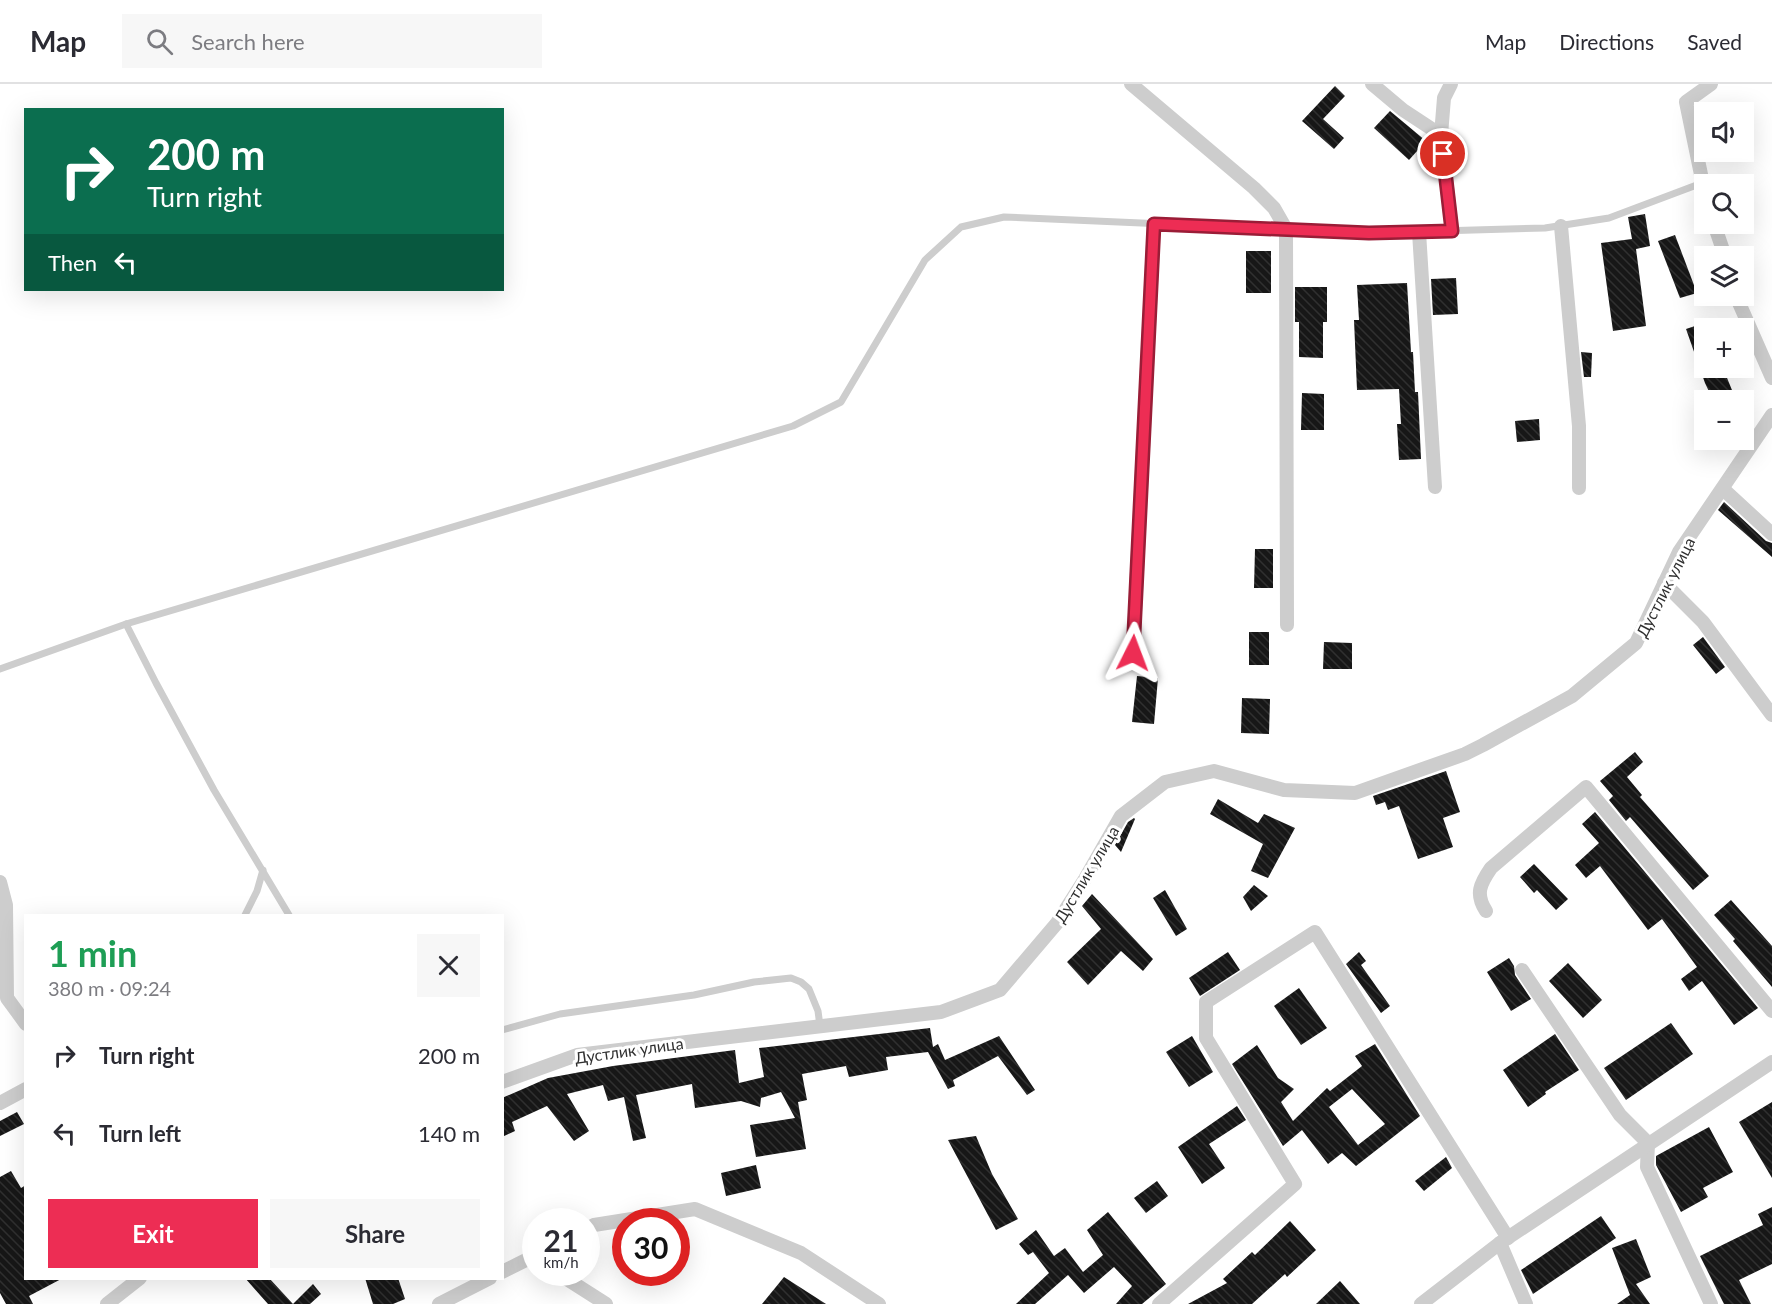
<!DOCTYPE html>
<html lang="en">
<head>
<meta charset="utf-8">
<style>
  body { margin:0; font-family:Lato,sans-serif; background:#f7f7f7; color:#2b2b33; height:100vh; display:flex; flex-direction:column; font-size:22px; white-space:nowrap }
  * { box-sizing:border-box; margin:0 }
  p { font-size:20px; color:#7c7c81 }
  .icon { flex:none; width:33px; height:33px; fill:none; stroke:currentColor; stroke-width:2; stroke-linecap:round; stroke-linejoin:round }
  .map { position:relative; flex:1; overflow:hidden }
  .drawer { position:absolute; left:24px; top:830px; width:480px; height:366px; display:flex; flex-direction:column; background:#fff; border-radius:0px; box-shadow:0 6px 24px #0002 }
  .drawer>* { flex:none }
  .guide { position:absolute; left:24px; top:24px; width:480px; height:183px; border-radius:0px; box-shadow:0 6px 24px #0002; background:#0b6e4f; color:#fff; overflow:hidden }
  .buttons { position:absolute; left:1694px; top:18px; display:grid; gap:12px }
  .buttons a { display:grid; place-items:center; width:60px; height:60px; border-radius:0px; background:#fff; box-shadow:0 6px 24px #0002; font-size:30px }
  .speed { position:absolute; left:522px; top:1124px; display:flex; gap:12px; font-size:30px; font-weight:700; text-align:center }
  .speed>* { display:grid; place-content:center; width:78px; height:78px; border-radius:50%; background:#fff; box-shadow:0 6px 24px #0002; line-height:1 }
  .speed small { font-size:15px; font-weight:400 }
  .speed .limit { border:9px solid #d22; background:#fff; color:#111 }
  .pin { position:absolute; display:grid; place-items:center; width:51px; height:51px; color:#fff; margin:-26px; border:3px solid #fff; border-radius:50%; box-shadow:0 2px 6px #0007 }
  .me { position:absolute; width:66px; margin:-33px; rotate:3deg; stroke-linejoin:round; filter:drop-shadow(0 0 4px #0008) }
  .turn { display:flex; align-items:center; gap:21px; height:126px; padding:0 24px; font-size:27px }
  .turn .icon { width:78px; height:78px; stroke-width:2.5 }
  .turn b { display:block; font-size:42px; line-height:51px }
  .then { display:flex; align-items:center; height:57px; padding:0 24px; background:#0003; gap:12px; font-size:22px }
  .round { display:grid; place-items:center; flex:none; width:63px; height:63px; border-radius:0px; background:#f7f7f7 }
  .headline { display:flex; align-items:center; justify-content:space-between; height:102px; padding:0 24px }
  h1 { font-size:36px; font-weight:700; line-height:45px; color:#1e9e55 }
  .cta { display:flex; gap:12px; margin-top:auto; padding:12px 24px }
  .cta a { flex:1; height:69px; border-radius:0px; background:#ed2d54; color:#fff; font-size:24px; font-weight:700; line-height:69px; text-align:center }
  .cta a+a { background:#f7f7f7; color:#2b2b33 }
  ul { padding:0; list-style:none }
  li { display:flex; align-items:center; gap:18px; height:78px; padding:0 24px }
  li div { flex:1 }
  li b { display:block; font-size:22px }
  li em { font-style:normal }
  header { display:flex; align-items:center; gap:36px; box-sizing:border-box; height:84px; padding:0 30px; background:#fff; border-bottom:2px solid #e1e1e2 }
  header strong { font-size:28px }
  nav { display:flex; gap:33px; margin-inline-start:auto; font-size:21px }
  .search { width:420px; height:54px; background:#f7f7f7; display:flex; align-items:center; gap:15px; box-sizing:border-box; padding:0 21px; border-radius:0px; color:#7c7c81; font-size:22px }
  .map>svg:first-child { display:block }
  .building { fill:url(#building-back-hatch); fill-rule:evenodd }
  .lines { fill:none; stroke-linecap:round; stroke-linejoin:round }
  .service { stroke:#cdcdcd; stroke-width:7 }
  .minor { stroke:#cdcdcd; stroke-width:14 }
  .route-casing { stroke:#9a1d37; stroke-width:15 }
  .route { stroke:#ed2d54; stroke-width:10 }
  .labels { text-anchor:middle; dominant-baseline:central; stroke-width:6; stroke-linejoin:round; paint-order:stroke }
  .street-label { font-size:16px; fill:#303030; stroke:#fff }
</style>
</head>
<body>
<header>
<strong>Map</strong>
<div class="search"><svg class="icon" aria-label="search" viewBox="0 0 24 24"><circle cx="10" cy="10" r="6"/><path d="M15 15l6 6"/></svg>Search here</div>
<nav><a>Map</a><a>Directions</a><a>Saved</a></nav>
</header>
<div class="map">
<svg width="1772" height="1220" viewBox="0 0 1772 1220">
  <defs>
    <pattern id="building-back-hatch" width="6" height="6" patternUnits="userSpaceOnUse" patternTransform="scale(1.5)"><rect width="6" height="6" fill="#171717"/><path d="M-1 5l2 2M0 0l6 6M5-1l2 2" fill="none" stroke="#303030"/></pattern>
  </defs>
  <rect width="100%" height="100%" fill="#fff"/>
  <g class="building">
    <polygon points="1335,2 1345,12 1323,35 1344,54 1334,65 1302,37"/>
    <polygon points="1390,27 1426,57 1409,76 1374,44"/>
    <polygon points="1645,130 1650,162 1636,165 1646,242 1613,247 1601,159 1632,155 1628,133"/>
    <polygon points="1675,151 1697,209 1680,214 1658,157"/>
    <rect x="1246" y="167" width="25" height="42"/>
    <polygon points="1456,194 1458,230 1433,231 1431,195"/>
    <polygon points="1407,199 1411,268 1413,268 1415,308 1418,308 1421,375 1399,376 1397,340 1401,340 1399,305 1357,306 1354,236 1359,236 1357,201"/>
    <polygon points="1295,203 1327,203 1327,238 1323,238 1323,274 1299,273 1299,238 1295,238"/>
    <polygon points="1704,239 1704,284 1723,284 1736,316 1713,316 1705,299 1686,245"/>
    <polygon points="1581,268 1592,269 1591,293 1584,293"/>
    <polygon points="1302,309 1324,310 1324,346 1301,346"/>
    <polygon points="1539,335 1540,356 1517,358 1515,337"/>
    <polygon points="1724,418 1766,457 1772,459 1772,473 1718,426"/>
    <polygon points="1255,465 1273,465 1273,504 1254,504"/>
    <rect x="1249" y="548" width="20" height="33"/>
    <polygon points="1703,553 1725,583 1716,590 1693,561"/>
    <polygon points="1324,558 1352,559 1352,585 1323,585"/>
    <polygon points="1137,592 1158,594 1154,640 1132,638"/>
    <polygon points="1242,614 1270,615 1269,650 1241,649"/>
    <polygon points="1635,668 1643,678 1627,693 1642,711 1640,713 1709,792 1693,806 1630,733 1626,737 1609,716 1613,712 1600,697"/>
    <polygon points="1446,687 1460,728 1443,734 1453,763 1418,775 1399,722 1388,726 1385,718 1376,721 1373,712"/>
    <polygon points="1218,715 1258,739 1264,730 1295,744 1268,794 1251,787 1263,760 1210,730"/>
    <polygon points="1595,728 1758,924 1734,941 1702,897 1689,907 1681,895 1697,883 1662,835 1648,846 1600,782 1586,794 1575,781 1599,759 1582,740"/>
    <polygon points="1134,734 1135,735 1121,768 1115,761 1128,738"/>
    <polygon points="1534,780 1568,815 1556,826 1537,806 1534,809 1520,793"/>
    <polygon points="1254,801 1268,812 1251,827 1243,813"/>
    <polygon points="1165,806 1187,845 1176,852 1153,814"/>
    <polygon points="1092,810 1153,875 1143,887 1121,867 1088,901 1067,878 1101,845 1082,822"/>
    <polygon points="1731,816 1772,862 1772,903 1733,857 1735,855 1714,831"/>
    <polygon points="1228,868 1240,886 1200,912 1189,894"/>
    <polygon points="1359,868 1366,877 1361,881 1390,922 1381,929 1346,880"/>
    <polygon points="1509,874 1514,882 1515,891 1531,915 1511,927 1487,888"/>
    <polygon points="1568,879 1602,916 1583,934 1549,897"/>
    <polygon points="1299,904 1327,944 1301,961 1274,922"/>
    <polygon points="1671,939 1693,970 1626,1016 1604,984"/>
    <polygon points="930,944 933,963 938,960 945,976 999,952 1035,1006 1027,1011 998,972 953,996 955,1002 948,1005 928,968 886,973 888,986 849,993 846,982 802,990 807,1016 798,1018 806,1065 756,1073 750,1041 795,1034 781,1008 761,1014 760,1023 741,1017 695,1024 692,1000 636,1011 646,1054 633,1057 624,1013 608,1017 603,1001 567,1010 589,1047 574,1057 547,1022 512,1038 515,1047 502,1053 502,1014 548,994 613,982 735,966 739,999 764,993 759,964"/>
    <polygon points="1555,950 1579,986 1545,1008 1546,1010 1528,1023 1503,986"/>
    <polygon points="1192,952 1213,988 1189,1003 1166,968"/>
    <path d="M 1375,960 L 1420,1032 L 1356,1082 L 1342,1069 L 1328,1080 L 1302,1046 L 1283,1062 L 1232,980 L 1257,961 L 1278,994 L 1294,1005 L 1281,1018 L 1293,1037 L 1327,1004 L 1330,1007 L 1362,982 L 1355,972 ZM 1352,1005 L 1385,1040 L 1358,1061 L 1329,1023 Z"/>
    <polygon points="1772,1018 1772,1094 1739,1038"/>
    <polygon points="1237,1022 1246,1036 1209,1060 1225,1084 1202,1100 1178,1063"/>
    <polygon points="17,1028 24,1040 0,1052 0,1037"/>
    <polygon points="1709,1043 1733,1088 1703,1104 1708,1113 1681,1128 1656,1081 1656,1072"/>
    <polygon points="976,1052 992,1090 1018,1135 996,1146 948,1056"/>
    <polygon points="1446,1073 1452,1084 1424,1107 1415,1097"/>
    <polygon points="756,1081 761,1104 726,1112 721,1089"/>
    <polygon points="11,1087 21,1104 26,1101 26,1194 63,1194 29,1212 33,1220 6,1220 0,1209 0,1093"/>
    <polygon points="1157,1097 1168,1112 1146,1129 1134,1114"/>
    <polygon points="1772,1123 1772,1180 1739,1196 1751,1220 1724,1220 1700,1172 1763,1141 1758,1130"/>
    <polygon points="1108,1128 1166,1200 1142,1220 1116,1220 1132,1202 1114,1183 1084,1209 1068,1191 1035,1220 1016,1220 1049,1189 1033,1168 1028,1171 1019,1160 1036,1146 1054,1172 1065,1164 1083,1188 1103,1171 1087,1146"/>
    <polygon points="1601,1132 1616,1154 1533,1210 1521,1186"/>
    <polygon points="1290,1137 1316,1166 1287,1193 1285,1190 1252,1220 1188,1220 1227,1199 1223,1195 1252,1168 1255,1171"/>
    <polygon points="1636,1155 1651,1193 1636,1200 1650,1220 1617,1220 1630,1211 1612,1164"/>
    <polygon points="784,1193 826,1220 762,1220"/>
    <polygon points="245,1194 269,1194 293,1220 313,1200 321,1210 310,1220 268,1220"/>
    <polygon points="365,1194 398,1194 405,1215 393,1220 373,1220"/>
    <polygon points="1340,1197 1360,1220 1316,1220"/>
  </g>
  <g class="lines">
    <g class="service">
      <polyline points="126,540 156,599 214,706 289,831"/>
      <polyline points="0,585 126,540 793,342 841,318 925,176 961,143 1004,133 1369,149 1545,144 1609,134 1702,99"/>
      <polyline points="245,831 257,807 263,786"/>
      <polyline points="502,946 560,930 694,911 754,898 791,894 801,898 809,905 818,927 820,942"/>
    </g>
    <g class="minor">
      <polyline points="1131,0 1254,104 1274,124 1286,145 1287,541"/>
      <polyline points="1372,0 1403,26 1441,51"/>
      <polyline points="1451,0 1444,14 1441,51 1452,147"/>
      <polyline points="1704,105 1686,18 1711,0"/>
      <polyline points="1714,140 1725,172"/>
      <polyline points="1561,142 1579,342 1579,404"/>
      <polyline points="1419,148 1435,403"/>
      <polyline points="1736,212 1772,294"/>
      <polyline points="1723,405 1772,450"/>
      <polyline points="1664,499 1703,538 1772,631"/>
      <polyline points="1133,569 1154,140"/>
      <polyline points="0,798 6,821 7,914 26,940"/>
      <path d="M 1486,827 C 1475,810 1480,800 1491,784 L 1586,703 L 1772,927"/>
      <polyline points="1522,886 1620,1031 1648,1059 1647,1083 1711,1220"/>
      <polyline points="502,998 577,971 941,928 1000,906 1057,839 1085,795 1121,732 1165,698 1214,687 1284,706 1355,709 1465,670 1483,661 1572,612 1636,559 1679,468 1772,331"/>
      <polyline points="0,1019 26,1005"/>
      <polyline points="586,1145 594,1141 695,1125 801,1169 879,1220"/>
      <polyline points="1500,1159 1526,1220"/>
      <polyline points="502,1188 536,1171"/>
      <polyline points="556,1188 606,1220"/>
      <polyline points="107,1220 140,1194"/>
      <polyline points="439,1220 490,1194"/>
      <polyline points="1159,1220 1295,1100 1206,954 1206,918 1315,848 1508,1154"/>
      <polyline points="1421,1220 1500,1159 1772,978"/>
    </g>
  </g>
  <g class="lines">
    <g class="route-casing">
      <polyline id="route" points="1133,569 1154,140 1369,149 1452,147 1443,70"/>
    </g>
    <use href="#route" class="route"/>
  </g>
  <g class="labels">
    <g class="street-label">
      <text transform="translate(1665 503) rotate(-63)">Дустлик улица</text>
      <text transform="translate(1086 790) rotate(-59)">Дустлик улица</text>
      <text transform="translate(629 966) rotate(-8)">Дустлик улица</text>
    </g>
  </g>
</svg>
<div class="buttons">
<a><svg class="icon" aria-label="sound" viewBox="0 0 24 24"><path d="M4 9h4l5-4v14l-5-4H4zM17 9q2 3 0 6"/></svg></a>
<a><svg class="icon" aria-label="search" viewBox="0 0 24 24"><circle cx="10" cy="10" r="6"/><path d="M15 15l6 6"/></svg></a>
<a><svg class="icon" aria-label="layers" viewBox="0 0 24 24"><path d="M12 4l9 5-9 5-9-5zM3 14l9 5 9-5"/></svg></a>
<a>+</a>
<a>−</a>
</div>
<div class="speed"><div>21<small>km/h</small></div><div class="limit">30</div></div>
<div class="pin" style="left:1443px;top:70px;background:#d93025"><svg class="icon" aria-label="arrive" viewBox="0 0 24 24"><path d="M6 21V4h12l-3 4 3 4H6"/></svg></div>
<svg class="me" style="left:1133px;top:569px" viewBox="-20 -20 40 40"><path d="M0-17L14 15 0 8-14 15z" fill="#ed2d54" stroke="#fff" stroke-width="4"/></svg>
<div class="guide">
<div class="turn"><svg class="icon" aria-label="right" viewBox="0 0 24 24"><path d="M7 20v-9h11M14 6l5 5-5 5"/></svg><div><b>200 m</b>Turn right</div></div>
<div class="then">Then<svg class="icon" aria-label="left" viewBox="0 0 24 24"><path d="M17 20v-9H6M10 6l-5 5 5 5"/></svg></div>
</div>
<section class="drawer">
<div class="headline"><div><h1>1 min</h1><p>380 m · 09:24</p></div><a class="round"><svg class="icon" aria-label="close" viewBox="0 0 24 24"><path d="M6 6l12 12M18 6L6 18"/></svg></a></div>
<ul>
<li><svg class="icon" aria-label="right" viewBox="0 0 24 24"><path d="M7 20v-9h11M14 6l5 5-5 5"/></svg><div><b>Turn right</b></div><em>200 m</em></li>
<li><svg class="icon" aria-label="left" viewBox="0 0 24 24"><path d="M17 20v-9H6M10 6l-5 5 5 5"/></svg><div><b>Turn left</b></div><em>140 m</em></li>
</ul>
<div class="cta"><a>Exit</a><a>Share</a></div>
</section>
</div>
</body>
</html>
